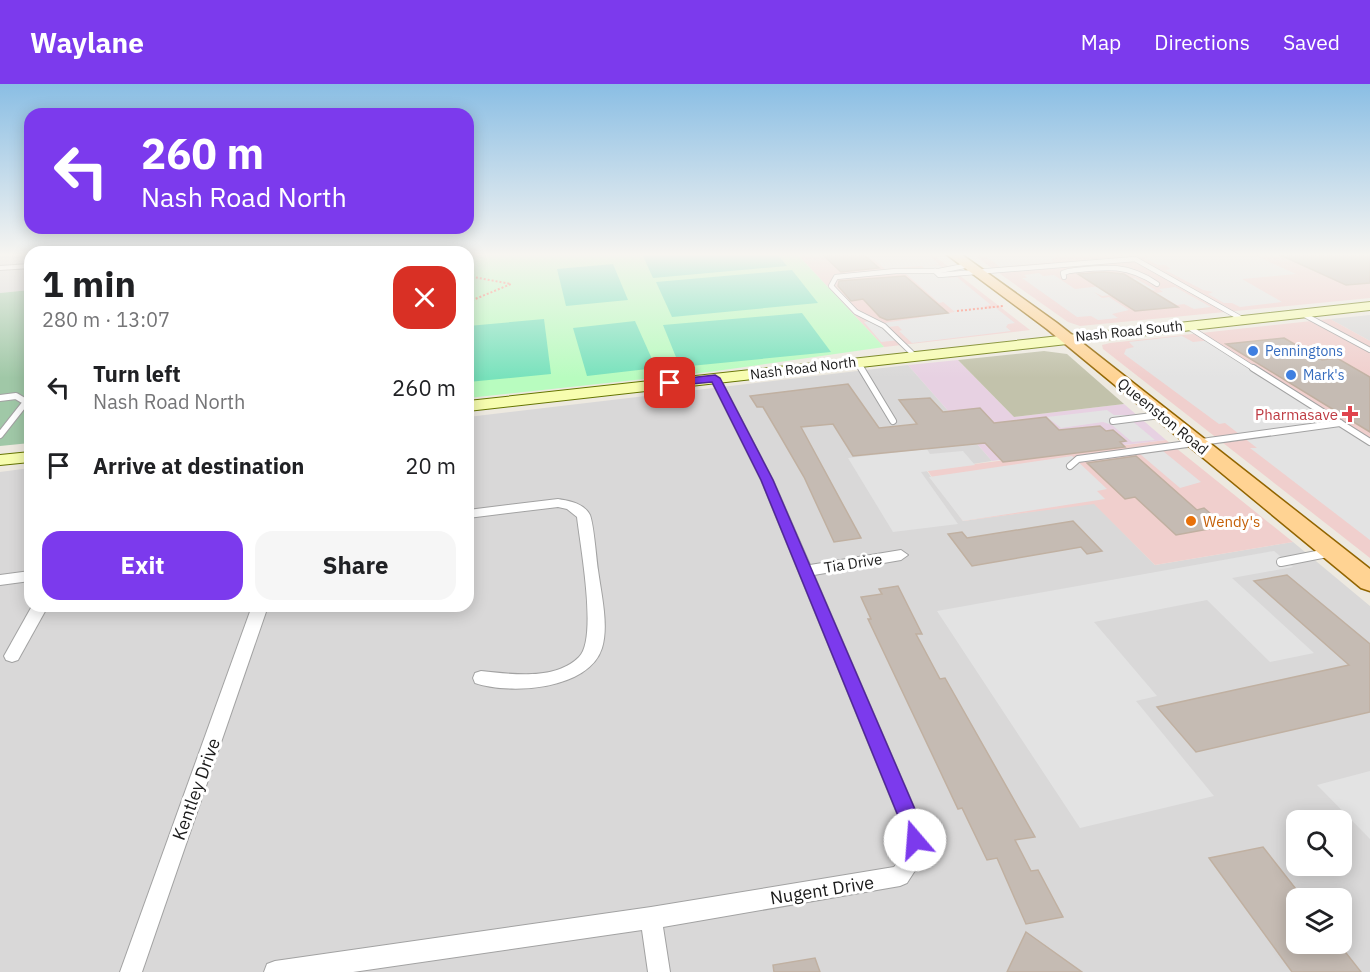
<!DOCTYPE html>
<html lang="en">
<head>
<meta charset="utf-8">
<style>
  body { margin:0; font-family:"IBM Plex Sans",sans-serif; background:#f6f6f6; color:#202124; height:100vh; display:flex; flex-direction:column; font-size:22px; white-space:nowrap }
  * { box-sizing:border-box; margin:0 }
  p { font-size:20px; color:#757577 }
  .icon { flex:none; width:33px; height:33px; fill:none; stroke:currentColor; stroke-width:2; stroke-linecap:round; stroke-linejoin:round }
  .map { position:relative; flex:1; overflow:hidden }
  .sheet { position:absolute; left:24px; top:162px; width:450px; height:366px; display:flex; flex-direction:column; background:#fff; border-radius:18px; box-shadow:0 3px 15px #0003 }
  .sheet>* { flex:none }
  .guide { position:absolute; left:24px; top:24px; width:450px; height:126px; border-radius:18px; box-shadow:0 3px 15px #0003; background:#7c3aed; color:#fff; overflow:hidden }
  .controls { position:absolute; left:1286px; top:726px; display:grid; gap:12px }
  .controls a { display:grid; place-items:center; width:66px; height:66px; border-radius:12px; background:#fff; box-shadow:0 3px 15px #0003; font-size:30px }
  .pin { position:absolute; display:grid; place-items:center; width:51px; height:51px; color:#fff; margin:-26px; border-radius:12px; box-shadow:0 3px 9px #0006 }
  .me { position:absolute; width:66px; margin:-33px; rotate:342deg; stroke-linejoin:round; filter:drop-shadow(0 0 4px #0008) }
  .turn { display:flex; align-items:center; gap:21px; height:126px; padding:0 18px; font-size:27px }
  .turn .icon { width:78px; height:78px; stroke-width:2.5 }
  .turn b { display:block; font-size:42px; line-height:51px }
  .round { display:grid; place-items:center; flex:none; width:63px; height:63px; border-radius:18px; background:#f6f6f6 }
  .summary { display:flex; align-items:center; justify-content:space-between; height:102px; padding:0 18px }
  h1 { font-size:36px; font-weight:700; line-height:45px }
  .cta { display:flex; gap:12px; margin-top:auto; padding:12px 18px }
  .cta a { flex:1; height:69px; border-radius:18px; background:#7c3aed; color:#fff; font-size:24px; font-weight:700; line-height:69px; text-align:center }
  .cta a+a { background:#f6f6f6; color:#202124 }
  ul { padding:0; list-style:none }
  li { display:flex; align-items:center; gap:18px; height:78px; padding:0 18px }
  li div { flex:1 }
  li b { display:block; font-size:22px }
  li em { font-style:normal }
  header { display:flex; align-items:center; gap:36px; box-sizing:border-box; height:84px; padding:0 30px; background:#7c3aed; color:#fff }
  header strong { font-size:28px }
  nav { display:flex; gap:33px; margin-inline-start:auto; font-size:21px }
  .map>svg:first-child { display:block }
  .residential { fill:#d9d8d8; fill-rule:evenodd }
  .commercial { fill:#f0cfcd }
  .industrial { fill:#e7d1e2 }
  .construction { fill:#c2c2ab }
  .cemetery { fill:#a0c8a7 }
  .park { fill:#b8fcbf }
  .pitch { fill:#78e2bc }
  .parking { fill:#e3e3e3 }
  .building { fill:#c5bbb3; stroke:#c0b0a1; stroke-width:1.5 }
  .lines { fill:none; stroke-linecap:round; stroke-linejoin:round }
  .lane-far2-casing { stroke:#a2a2a2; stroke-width:6 }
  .lane-far1-casing { stroke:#a2a2a2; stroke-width:8 }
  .lane-casing { stroke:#a2a2a2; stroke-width:10 }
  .street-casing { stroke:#a2a2a2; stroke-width:2 }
  .secondary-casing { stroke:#657400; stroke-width:2 }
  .primary-casing { stroke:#926500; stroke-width:3 }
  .path { stroke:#ff745f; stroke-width:2; stroke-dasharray:2 2; stroke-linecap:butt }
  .lane-far2 { stroke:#fff; stroke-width:4.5 }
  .lane-far1 { stroke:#fff; stroke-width:6 }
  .lane { stroke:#fff; stroke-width:8 }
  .street { fill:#fff; fill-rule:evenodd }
  .secondary { fill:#f7fdaf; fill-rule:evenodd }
  .primary { fill:#ffd393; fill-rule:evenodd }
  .route { fill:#7c3aed; stroke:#51269a; stroke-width:1.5 }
  .shop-dot { fill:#3f7fe0; stroke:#fff; stroke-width:2 }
  .health-dot { fill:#e0444e; stroke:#fff; stroke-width:2 }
  .food-dot { fill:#e8710a; stroke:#fff; stroke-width:2 }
  .labels { text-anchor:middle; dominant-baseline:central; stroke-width:6; stroke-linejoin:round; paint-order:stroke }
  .far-street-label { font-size:14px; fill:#1b1b1b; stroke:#fff }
  .far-shop-label { font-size:14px; fill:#366cbe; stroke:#fff; text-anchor:start }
  .health-label { font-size:15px; fill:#be3a42; stroke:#fff; text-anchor:end }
  .street-label { font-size:15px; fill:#1b1b1b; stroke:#fff }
  .food-label { font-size:15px; fill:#c56008; stroke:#fff; text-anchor:start }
  .near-street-label { font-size:18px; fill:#1b1b1b; stroke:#fff }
</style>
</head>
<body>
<header>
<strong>Waylane</strong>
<nav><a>Map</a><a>Directions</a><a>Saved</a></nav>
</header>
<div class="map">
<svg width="1370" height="888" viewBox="0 0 1370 888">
  <rect width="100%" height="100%" fill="#ede9e0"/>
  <g class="residential">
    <polygon points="0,170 30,170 30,206 0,209"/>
    <polygon points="1370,231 1370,257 1330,235"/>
    <path d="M 908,281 L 992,377 L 927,387 L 963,437 L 1094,419 L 1155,481 L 1293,458 L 1370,522 L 1370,888 L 0,888 L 0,388 L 30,384 L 30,522 L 468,522 L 468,333 ZM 1296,736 L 1341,736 L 1341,782 L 1296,782 ZM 1296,814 L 1341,814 L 1341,860 L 1296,860 Z"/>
  </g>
  <g class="commercial">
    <polygon points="797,170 932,170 1030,246 884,263"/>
    <polygon points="972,170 1370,170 1370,214 1080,242 1068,238"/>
    <polygon points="1330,235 1370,257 1370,474 1103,265 1102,261 1110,259"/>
    <polygon points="1166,356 1293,458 1155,481 1094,420 963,437 927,386"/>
  </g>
  <polygon class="industrial" points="958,276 1014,333 1124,320 1166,356 992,377 908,281"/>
  <polygon class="construction" points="1044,267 1067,270 1124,320 1014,333 958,276"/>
  <polygon class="cemetery" points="30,206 30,359 0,362 0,209"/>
  <polygon class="park" points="468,170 797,170 884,263 709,288 468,314"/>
  <g class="pitch">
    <polygon points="642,170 777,170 787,182 653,194"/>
    <polygon points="613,180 628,216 566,222 557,185"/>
    <polygon points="792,186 818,219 672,233 656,198"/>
    <polygon points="802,229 831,268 680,283 663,241"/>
    <polygon points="544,235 551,290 468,298 468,242"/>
    <polygon points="635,237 656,284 587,292 573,244"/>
  </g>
  <g class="parking">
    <polygon points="861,170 926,170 939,180 927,182 939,181 951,191 947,192 949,194 957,193 991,221 984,222 988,225 996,224 1015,239 1008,240 1006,243 1011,247 912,259 899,247 902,246 898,242 888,243 899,256 881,258 864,238 880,236 884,239 955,228 943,218 939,219 905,189 926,186 922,182 885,185 873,175 868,176"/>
    <polygon points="983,170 1049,170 1056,174 1051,175 1054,178 1000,183"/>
    <polygon points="1180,170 1252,170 1296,190 1242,195 1282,218 1240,223 1232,219 1224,219 1208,210 1213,208 1203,206 1165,186 1171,185 1165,181 1158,181 1144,174"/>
    <polygon points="1039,189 1043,192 1054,191 1075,205 1110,201 1104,197 1135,194 1156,206 1102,212 1094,208 1102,214 1109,213 1129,226 1112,230 1118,234 1098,236 1091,232 1077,233 1022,194 1027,194 1024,191"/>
    <polygon points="1175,203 1211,223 1194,225 1184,220 1177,221 1156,209 1163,208 1159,205"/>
    <polygon points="1182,252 1193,258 1212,256 1370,355 1370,456 1250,364 1257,364 1225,339 1219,340 1124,270 1126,265 1134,263 1129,258"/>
    <polygon points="1107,326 1114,331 1125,331 1155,356 1132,358 1112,341 1103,338 1061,344 1047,333"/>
    <polygon points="927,365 930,370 963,367 975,381 921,388 958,440 893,448 848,374"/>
    <polygon points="1163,367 1201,398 1180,404 1140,370"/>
    <polygon points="1072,372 1107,405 1097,407 1105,415 963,437 929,393"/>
    <polygon points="1274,467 1293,483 1232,494 1314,569 1270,578 1207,516 1094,538 1157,612 1136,617 1214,712 1080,744 937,527"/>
    <polygon points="1370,687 1370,755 1317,701"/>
  </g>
  <g class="building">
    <polygon points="822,170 863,170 879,184 841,188"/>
    <polygon points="1278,170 1370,170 1370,199 1346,201"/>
    <polygon points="1104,188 1124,190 1178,223 1135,227 1078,190"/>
    <polygon points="905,192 948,229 887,236 880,233 863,215 851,217 838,202 839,197"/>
    <polygon points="1284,254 1322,276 1337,274 1370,293 1370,348 1226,260"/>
    <polygon points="848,300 879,344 917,340 899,316 930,314 943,328 980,324 994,339 1046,333 1059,346 1100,342 1106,347 1113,346 1126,357 1120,358 1125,363 1003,378 985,359 853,372 833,340 801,343 861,454 834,458 804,393 779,350 763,323 757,323 750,312"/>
    <polygon points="1136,372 1197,426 1204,424 1225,442 1176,451 1135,413 1125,415 1087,379"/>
    <polygon points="1073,437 1102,467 1087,470 1081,463 972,482 948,450 962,448 967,454"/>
    <polygon points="1287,491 1370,560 1370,628 1196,668 1157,623 1349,581 1254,497"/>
    <polygon points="898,502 922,550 916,550 940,595 945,594 1035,753 1015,756 1031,787 1038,786 1063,833 1026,840 997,774 987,776 962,724 958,725 868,535 871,535 861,513 882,510 879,505"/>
    <polygon points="1263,763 1303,814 1296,814 1296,860 1339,860 1361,888 1292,888 1209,774"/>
    <polygon points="1026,848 1082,888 1007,888"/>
    <polygon points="815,874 820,888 774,888 773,881"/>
  </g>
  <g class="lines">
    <g class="lane-far2-casing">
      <g id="lane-far2">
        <polyline points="935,187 939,191 1135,175 1242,235"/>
        <path d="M 1064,193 L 1063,189 L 1069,187 C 1104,183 1126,179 1157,200"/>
        <polyline points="1301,229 1370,266"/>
        <polyline points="1187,242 1256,286"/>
        <polyline points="914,271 884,242 856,228 831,202 836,193 896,187 939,187 969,181"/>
        <polyline points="857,278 862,286"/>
      </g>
    </g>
    <g class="lane-far1-casing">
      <g id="lane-far1">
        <polyline points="861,284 893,337"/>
        <polyline points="1253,284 1370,358"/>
        <polyline points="0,314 16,312 26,318 0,351"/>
        <polyline points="1113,337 1160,331"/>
        <polyline points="1070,382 1078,375 1340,339"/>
      </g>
    </g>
    <g class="lane-casing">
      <polyline id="lane" points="1281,478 1327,469"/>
    </g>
    <g class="street-casing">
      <g id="street">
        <polygon points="30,180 30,184 0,186 0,182"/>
        <polygon points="715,291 720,294 773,396 810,481 901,466 908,471 901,476 814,491 923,744 927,768 907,799 900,802 663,843 670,888 648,888 642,846 353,888 264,888 267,880 275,877 651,823 894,783 907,766 903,744 761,396 710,294"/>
        <path d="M 558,415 C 569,417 584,419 590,431 C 594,442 596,472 598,486 C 601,509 609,541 602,564 C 589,606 510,611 475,599 L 473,594 L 475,589 L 481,587 C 511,590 555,597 579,573 C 598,555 580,460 577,433 L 567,425 L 558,423 L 468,434 L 468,426 Z"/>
        <polygon points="30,487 30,497 0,501 0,491"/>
        <polygon points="32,522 48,522 18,576 12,578 6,576 4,572"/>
        <polygon points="252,522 268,522 142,888 120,888"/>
      </g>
    </g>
    <g class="secondary-casing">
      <g id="secondary">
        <polygon points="1370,218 1370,226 468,327 468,317"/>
        <polygon points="30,368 30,378 0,381 0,371"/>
      </g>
    </g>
    <g class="primary-casing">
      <polygon id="primary" points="946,170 961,170 1057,239 1370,485 1370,507 1361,504 1047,245"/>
    </g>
    <g class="path">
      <polyline points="468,192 511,200 468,218"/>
      <polyline points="957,227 1003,222"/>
    </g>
    <use href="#lane-far2" class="lane-far2"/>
    <use href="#lane-far1" class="lane-far1"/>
    <use href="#lane" class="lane"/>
    <use href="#street" class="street"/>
    <use href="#secondary" class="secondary"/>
    <use href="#primary" class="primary"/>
  </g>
  <linearGradient id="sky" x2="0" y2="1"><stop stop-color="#8abee4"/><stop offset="0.58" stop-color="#f7f5f1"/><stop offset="1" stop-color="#f7f5f1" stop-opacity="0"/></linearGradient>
  <rect width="1370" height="294" fill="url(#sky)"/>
  <polygon class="route" points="715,291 720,294 773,396 923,744 925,756 922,763 915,766 908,763 903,744 761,396 712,298 670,302 665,299 670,296"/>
  <g class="shop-dot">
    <circle cx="1253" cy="267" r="6"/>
    <circle cx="1291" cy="291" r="6"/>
  </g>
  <path class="health-dot" d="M1347 321h6v6h6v6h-6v6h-6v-6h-6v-6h6z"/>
  <circle class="food-dot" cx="1191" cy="437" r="6"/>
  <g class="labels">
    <g class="far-street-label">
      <text transform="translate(1129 247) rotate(-6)">Nash Road South</text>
      <text transform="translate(803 284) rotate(-7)">Nash Road North</text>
    </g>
    <g class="far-shop-label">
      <text x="1265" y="267">Penningtons</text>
      <text x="1303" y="291">Mark's</text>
    </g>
    <g class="health-label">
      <text x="1338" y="330">Pharmasave</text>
    </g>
    <g class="street-label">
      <text transform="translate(1163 332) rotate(39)">Queenston Road</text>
      <text transform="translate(853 479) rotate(-9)">Tia Drive</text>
    </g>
    <g class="food-label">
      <text x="1203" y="437">Wendy's</text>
    </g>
    <g class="near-street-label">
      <text transform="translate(196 705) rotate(-70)">Kentley Drive</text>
      <text transform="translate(822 806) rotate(-9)">Nugent Drive</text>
    </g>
  </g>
</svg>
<div class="controls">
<a><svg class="icon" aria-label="search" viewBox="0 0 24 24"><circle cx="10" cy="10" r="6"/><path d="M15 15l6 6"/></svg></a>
<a><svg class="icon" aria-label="layers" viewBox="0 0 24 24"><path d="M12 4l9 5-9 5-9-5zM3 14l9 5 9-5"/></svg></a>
</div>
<div class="pin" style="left:670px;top:299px;background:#d93025"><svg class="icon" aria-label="arrive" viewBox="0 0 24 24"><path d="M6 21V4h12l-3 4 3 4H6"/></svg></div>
<svg class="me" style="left:915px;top:756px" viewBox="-20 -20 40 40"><circle r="19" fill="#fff"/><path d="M0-13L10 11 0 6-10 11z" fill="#7c3aed"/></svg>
<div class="guide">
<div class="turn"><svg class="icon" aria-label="left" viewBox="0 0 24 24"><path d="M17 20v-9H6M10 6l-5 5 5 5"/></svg><div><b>260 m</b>Nash Road North</div></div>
</div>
<section class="sheet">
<div class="summary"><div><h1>1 min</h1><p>280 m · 13:07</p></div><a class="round" style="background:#d93025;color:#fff"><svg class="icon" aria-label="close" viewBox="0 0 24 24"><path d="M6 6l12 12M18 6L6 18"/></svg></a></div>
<ul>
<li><svg class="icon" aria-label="left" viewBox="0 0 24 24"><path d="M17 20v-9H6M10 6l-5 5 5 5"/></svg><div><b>Turn left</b><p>Nash Road North</p></div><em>260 m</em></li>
<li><svg class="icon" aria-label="arrive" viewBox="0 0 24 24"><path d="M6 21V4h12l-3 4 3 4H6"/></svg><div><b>Arrive at destination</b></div><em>20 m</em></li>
</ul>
<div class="cta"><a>Exit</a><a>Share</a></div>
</section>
</div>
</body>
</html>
